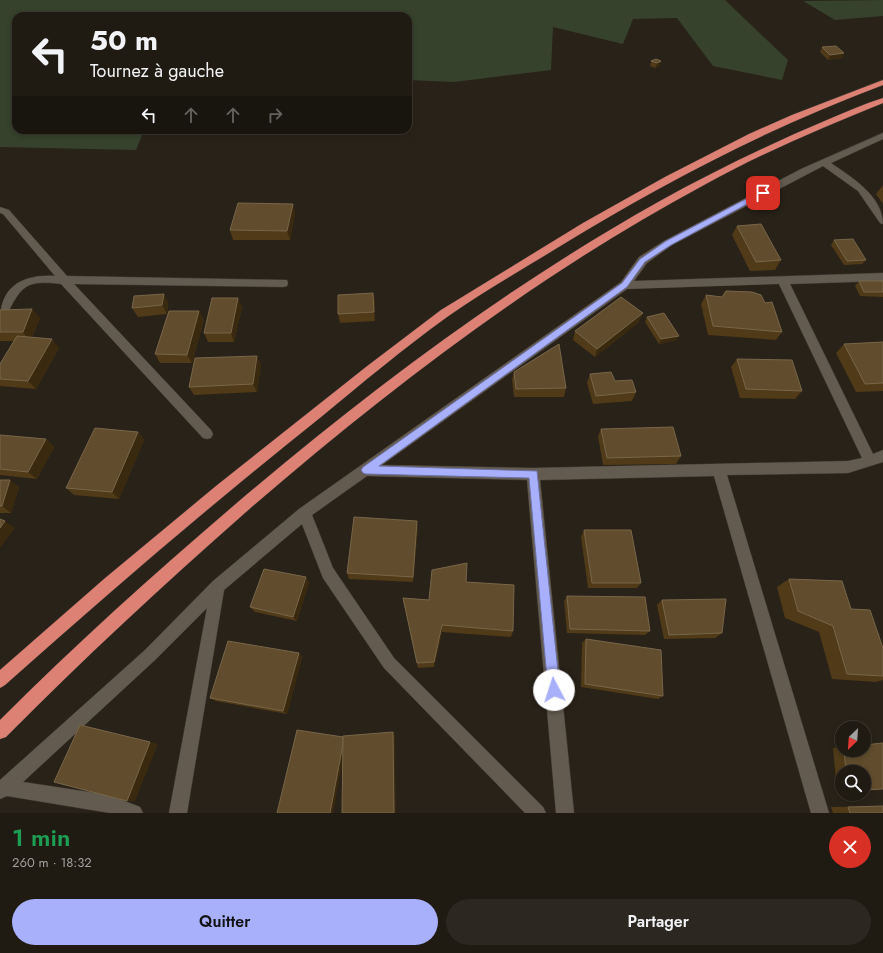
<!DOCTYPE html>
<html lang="fr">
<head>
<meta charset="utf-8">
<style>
  body { margin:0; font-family:Jost,sans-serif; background:#2c2720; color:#f1f3f6; height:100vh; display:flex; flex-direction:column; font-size:15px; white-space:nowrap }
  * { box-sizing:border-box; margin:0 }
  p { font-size:13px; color:#a1a19f }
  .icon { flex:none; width:22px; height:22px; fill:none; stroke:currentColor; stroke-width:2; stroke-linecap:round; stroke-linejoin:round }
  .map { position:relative; height:813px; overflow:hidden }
  .panel { display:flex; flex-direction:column; background:#1f1a12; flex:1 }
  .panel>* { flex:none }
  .top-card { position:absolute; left:12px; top:12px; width:400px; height:122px; border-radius:12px; box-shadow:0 2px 6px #0003,0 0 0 1px #3c3832; background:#1f1a12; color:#f1f3f6; overflow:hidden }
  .needle { width:26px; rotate:205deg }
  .controls { position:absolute; left:835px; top:721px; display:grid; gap:8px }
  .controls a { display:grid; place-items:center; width:36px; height:36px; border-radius:50%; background:#1f1a12; box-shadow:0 2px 6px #0003,0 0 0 1px #3c3832; font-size:20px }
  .pin { position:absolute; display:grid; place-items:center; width:34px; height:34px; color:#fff; margin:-17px; border-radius:8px; box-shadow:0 2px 6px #0006 }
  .me { position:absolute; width:44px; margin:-22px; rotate:355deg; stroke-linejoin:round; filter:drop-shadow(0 0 3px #0008) }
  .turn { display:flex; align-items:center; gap:14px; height:84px; padding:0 12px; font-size:18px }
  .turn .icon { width:52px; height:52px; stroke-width:2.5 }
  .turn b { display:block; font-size:28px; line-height:34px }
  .lanes { display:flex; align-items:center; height:38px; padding:0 12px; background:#0003; justify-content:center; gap:20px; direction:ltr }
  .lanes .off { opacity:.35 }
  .round { display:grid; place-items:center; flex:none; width:42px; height:42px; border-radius:21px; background:#2c2720 }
  .overview { display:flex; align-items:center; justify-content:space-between; height:68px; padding:0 12px }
  h1 { font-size:24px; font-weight:600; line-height:30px; color:#1e9e55 }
  .button { display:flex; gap:8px; margin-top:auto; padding:8px 12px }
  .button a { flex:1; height:46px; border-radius:24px; background:#a8b0fc; color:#111; font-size:16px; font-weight:600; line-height:46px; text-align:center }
  .button a+a { background:#2c2720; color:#f1f3f6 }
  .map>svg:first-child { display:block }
  .green { fill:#36422c }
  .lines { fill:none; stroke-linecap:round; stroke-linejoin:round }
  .street-casing { stroke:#423c36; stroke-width:1 }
  .highway-casing { stroke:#423c36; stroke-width:1 }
  .street { fill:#635b50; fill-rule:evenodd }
  .highway { fill:#de8175; fill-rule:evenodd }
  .wall { fill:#503a17 }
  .shaded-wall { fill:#39290e }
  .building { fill:#614d2d; stroke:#78664a }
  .route { fill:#a8b0fc; stroke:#6d72a4 }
</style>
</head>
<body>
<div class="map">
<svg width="883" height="813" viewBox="0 0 883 813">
  <rect width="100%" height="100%" fill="#292218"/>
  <g class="green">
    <polygon points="0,0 725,0 788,60 782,80 713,66 677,18 633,19 623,44 553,27 551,70 454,82 408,80 408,16 16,16 16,130 144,130 136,150 0,147"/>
    <polygon points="883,0 883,16 835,20 803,1"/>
  </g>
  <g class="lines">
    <g class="street-casing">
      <g id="street">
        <path d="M 883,133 L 883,139 L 831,163 C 851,177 883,196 883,224 L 880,223 L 858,191 L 823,166 L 672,245 L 647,263 L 634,281 L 883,273 L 883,281 L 790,284 L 873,454 L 883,450 L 883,462 L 848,473 L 727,475 L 829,813 L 811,813 L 714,476 L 540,480 L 574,813 L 556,813 L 527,480 L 367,476 L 312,515 L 333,568 L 394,658 L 543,807 L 546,813 L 525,813 L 384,668 L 323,578 L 302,524 L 224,590 L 187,813 L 169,813 L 207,608 L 155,660 L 23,782 L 109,795 L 140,807 L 143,813 L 110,813 L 7,796 L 0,799 L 0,780 L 145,650 L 213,581 L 299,509 L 621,282 L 639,257 L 664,241 L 801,169 ZM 779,284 L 862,458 L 848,461 L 533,468 L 382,465 L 627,289 Z"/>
        <path d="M 0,207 L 9,210 L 67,276 L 287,280 L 288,283 L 287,286 L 283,287 L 74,284 L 211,430 L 213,434 L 211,438 L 207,439 L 203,438 L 61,284 C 52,283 42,282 33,284 C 18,287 11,308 4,320 L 0,321 C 0,286 23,274 55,276 L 3,214 L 0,213 Z"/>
      </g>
    </g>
    <g class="highway-casing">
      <g id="highway">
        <path d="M 883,80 L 883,85 C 768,128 661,184 557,248 C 520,271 482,292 447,317 C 404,348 362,383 321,417 C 213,503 108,593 5,685 L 0,688 L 0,670 L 104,579 L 216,486 L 366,367 L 441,310 L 583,223 L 665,177 L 749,134 L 792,115 Z"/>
        <path d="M 883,98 L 883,103 C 822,128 761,153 704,185 C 538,274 388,389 246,512 C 163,585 83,659 6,737 L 0,739 L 0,720 C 76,644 156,572 238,502 C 370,390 508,286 660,201 C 714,171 770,144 827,120 C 846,112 864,104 883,98 Z"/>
      </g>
    </g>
    <use href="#street" class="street"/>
    <use href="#highway" class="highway"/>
  </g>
  <g class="wall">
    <polygon points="822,47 844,53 842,58 828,60 820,52"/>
    <polygon points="651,61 661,61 659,66 655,68 650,66"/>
    <polygon points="883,185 883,204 876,194"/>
    <polygon points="293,204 295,214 290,240 233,240 230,230"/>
    <polygon points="737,226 781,260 775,270 750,271 732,235"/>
    <polygon points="834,240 866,260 862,264 844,265 831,245"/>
    <polygon points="859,281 883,281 883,297 860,296 855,286"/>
    <polygon points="373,293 375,302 375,321 340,323 338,314"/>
    <polygon points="164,294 168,303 167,314 138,317 132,308"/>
    <polygon points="706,295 765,303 782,332 776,340 708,335 701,304"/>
    <polygon points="238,298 242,307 234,342 208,342 204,333"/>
    <polygon points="0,310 40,318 32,337 59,348 36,389 0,386 0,364 14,341 0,341"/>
    <polygon points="647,317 676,340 659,344 645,322"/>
    <polygon points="204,320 192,363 160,363 155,354"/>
    <polygon points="639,322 595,357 573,340 575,331"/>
    <polygon points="883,342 883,391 856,392 836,353 844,344"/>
    <polygon points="737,359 802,391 795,399 740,398 731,367"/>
    <polygon points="261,364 257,392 194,395 189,387"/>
    <polygon points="514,372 566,388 564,397 514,397 512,380"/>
    <polygon points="590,374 615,381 636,392 632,401 593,404 587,383"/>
    <polygon points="601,429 681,456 676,464 603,465 598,436"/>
    <polygon points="138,432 144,440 119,499 74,495 66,488"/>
    <polygon points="0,435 46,439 54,447 37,479 0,475"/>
    <polygon points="0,480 19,487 11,513 0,513"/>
    <polygon points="418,527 413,582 349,579 347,573"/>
    <polygon points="584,530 641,583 637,588 588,588 581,537"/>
    <polygon points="789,579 851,609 883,648 883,680 876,682 832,679 819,632 785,618 777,587"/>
    <polygon points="309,582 297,621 255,612 250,607"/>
    <polygon points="466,582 513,631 511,637 442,632 434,667 418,668 403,598 429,600"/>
    <polygon points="567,596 650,631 645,635 567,633 564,601"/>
    <polygon points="662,600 722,633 715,638 664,639 657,605"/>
    <polygon points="586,639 663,696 658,699 581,687 582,643"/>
    <polygon points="299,653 302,657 287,714 216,701 210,698"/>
    <polygon points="842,747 842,750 864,750 864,772 842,772 842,792 837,792 833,748"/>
    <polygon points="883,806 883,813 833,813 831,807"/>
  </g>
  <g class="shaded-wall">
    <polygon points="844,53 842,58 828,60 830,55"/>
    <polygon points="661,61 659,66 655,68 657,63"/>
    <polygon points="293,204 295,214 290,240 287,231"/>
    <polygon points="373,293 375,302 375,321 374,312"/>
    <polygon points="164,294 168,303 167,314 162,305"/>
    <polygon points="238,298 242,307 234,342 231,333"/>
    <polygon points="32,309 40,318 30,341 23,332"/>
    <polygon points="199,311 204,320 192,363 187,355"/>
    <polygon points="643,313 639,322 595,357 597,349"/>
    <polygon points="679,336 676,340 659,344 661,339"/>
    <polygon points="52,339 59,348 36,389 28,381"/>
    <polygon points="257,356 261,364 257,392 253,384"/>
    <polygon points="138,432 144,440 119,499 112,492"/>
    <polygon points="46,439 54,447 37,479 28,472"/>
    <polygon points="10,480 19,487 11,513 2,506"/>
    <polygon points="5,521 15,528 0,548 0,528"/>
    <polygon points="417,521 418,527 413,582 413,577"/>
    <polygon points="306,577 309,582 297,621 293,617"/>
    <polygon points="442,625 442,632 434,667 434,662"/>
    <polygon points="299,653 302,657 287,714 283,711"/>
    <polygon points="80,725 158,744 135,801 127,801"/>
    <polygon points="393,732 395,735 396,813 394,813"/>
    <polygon points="344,737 347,739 333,813 330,813"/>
  </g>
  <g class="building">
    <polygon points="836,46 844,53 830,55 822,47"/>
    <polygon points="656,59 661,61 657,63 651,61"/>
    <polygon points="238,203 293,204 287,231 230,230"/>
    <polygon points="761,224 781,260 756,262 737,226"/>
    <polygon points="853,239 866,260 847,261 834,240"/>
    <polygon points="859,281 883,281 883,292 864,292"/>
    <polygon points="726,291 752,292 761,295 765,303 772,302 782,332 713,326 706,295 722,297"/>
    <polygon points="373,293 374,312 338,314 338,295"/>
    <polygon points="164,294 162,305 132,308 134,296"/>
    <polygon points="621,297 643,313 597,349 575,331"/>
    <polygon points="212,298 238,298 231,333 204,333"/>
    <polygon points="32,309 23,332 0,332 0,310"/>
    <polygon points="169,311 199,311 187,355 155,354"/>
    <polygon points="664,313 679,336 661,339 647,317"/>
    <polygon points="17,336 52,339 28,381 0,379 0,364"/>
    <polygon points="883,342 883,383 865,384 844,344"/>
    <polygon points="559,344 566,388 516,389 514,372"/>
    <polygon points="257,356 253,384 189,387 195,358"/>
    <polygon points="737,359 792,360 802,391 746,389"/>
    <polygon points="611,372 615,381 632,380 636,392 596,396 590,374"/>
    <polygon points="673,427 681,456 607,458 601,429"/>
    <polygon points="95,428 138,432 112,492 66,488"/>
    <polygon points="0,435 46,439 28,472 0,469"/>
    <polygon points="0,480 10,480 2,506 0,506"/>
    <polygon points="354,517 417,521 413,577 347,573"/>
    <polygon points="0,519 5,521 0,528"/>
    <polygon points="584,530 631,530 641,583 592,583"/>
    <polygon points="467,563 466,582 514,585 513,631 442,625 434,662 417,663 403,598 429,600 432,570"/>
    <polygon points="264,569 306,577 293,617 250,607"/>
    <polygon points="789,579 842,581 851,609 870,610 883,648 883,676 847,674 833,626 798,611"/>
    <polygon points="567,596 645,597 650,631 570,629"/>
    <polygon points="726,599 722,633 669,635 662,600"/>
    <polygon points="586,639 661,650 663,696 585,684"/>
    <polygon points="228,641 299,653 283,711 210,698"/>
    <polygon points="80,725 150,742 127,801 54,782"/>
    <polygon points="297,730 343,737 343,744 330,813 277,813"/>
    <polygon points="393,732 394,813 342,813 343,736"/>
    <polygon points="883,743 883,789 864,790 864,772 846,772 844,750 864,750 864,745"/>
    <polygon points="883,806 883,813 850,813 848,807"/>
  </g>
  <polygon class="route" points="763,190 766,191 766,194 671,245 645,262 627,287 379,466 537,471 560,690 558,694 554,696 550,694 548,690 529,478 366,474 363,473 361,470 363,467 622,283 640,259 666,241"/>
</svg>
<div class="controls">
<a><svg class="needle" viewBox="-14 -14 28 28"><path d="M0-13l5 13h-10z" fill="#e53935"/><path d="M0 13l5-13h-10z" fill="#a1a19f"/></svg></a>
<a><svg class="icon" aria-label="search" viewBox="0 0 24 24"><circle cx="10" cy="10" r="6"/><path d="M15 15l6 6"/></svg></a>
</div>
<div class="pin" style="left:763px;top:193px;background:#d93025"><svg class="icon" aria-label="arrive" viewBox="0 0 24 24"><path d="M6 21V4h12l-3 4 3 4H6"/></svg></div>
<svg class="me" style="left:554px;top:690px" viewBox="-20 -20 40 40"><circle r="19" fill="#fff"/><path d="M0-13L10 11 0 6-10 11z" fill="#a8b0fc"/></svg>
<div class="top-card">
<div class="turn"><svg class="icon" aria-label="left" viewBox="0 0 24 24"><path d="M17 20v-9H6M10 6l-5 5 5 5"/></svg><div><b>50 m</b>Tournez à gauche</div></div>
<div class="lanes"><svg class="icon" aria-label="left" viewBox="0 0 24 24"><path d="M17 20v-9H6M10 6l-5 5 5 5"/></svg><svg class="icon off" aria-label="ahead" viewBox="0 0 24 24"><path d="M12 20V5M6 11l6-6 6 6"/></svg><svg class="icon off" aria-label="ahead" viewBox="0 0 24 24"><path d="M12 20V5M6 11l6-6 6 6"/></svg><svg class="icon off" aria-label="right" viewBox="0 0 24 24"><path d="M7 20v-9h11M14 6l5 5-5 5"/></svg></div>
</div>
</div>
<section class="panel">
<div class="overview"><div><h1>1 min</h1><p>260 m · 18:32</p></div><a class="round" style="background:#d93025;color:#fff"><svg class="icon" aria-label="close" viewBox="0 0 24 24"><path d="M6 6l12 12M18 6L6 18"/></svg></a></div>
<div class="button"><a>Quitter</a><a>Partager</a></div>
</section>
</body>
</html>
